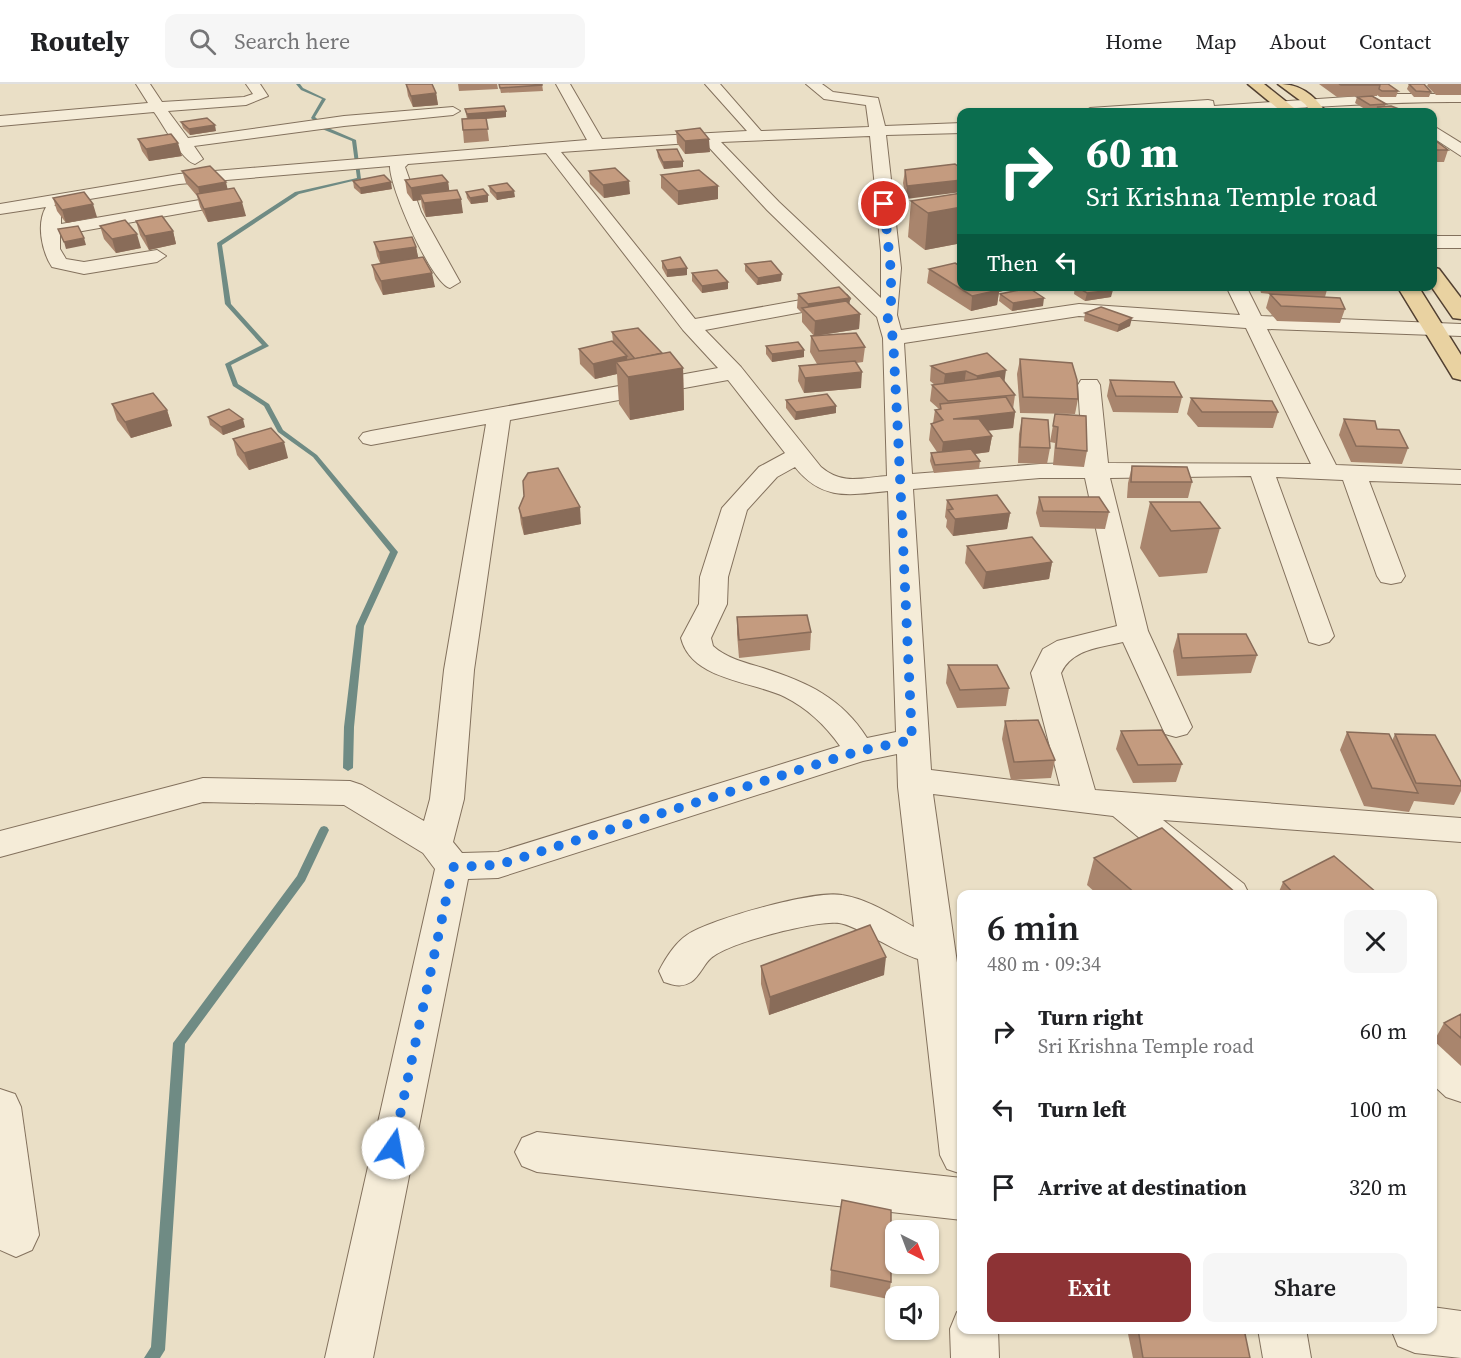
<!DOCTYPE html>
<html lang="en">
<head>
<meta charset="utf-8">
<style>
  body { margin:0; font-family:"Source Serif 4",serif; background:#f6f6f6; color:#202124; height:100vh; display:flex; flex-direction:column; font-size:22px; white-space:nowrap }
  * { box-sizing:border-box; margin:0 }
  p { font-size:20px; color:#757577 }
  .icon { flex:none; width:33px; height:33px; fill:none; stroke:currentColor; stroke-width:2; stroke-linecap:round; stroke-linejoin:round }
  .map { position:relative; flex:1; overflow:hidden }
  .sheet { position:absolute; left:957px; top:806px; width:480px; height:444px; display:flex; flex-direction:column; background:#fff; border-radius:12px; box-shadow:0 2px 4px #0004 }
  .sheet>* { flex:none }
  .guide { position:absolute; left:957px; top:24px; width:480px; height:183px; border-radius:12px; box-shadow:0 2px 4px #0004; background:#0b6e4f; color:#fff; overflow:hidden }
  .needle { width:39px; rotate:138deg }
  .controls { position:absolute; left:885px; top:1136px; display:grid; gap:12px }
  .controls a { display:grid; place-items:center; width:54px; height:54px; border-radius:12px; background:#fff; box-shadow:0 2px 4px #0004; font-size:30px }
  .pin { position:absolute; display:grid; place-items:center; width:51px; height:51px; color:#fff; margin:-26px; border:3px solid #fff; border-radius:50%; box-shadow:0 2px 6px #0007 }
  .me { position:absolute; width:66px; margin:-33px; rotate:12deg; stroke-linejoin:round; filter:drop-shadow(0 0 4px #0008) }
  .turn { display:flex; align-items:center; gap:21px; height:126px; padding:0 30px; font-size:27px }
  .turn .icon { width:78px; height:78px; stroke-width:2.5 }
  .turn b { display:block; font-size:42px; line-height:51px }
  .then { display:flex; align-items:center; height:57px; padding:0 30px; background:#0003; gap:12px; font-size:22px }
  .round { display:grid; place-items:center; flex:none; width:63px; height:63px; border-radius:12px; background:#f6f6f6 }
  .overview { display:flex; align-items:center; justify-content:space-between; height:102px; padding:0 30px }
  h1 { font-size:36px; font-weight:600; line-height:45px }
  .action { display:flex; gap:12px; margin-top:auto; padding:12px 30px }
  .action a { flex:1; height:69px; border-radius:12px; background:#8d3335; color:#fff; font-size:24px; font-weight:600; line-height:69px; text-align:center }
  .action a+a { background:#f6f6f6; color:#202124 }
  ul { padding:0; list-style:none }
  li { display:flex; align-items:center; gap:18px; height:78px; padding:0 30px }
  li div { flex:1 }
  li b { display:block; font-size:22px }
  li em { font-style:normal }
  header { display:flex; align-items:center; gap:36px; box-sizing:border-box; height:84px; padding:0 30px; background:#fff; border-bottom:2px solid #e0e0e0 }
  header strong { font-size:28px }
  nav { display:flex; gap:33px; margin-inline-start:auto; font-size:21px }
  .search { width:420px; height:54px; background:#f6f6f6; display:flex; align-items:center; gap:15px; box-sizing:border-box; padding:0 21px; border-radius:12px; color:#757577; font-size:22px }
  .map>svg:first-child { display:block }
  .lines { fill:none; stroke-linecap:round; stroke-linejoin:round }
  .stream { fill:#6f8b84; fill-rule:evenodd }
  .minor-casing { stroke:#83715d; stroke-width:2 }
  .major-casing { stroke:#524031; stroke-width:3 }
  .minor { fill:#f5ecd8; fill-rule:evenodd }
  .major { fill:#e9d2a1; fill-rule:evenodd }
  .wall { fill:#a9856d }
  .shaded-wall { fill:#896c59 }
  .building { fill:#c49b7f; stroke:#896c59; stroke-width:1.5 }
  .route { stroke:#1a73e8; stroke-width:10; stroke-dasharray:0 18 }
</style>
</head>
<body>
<header>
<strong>Routely</strong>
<div class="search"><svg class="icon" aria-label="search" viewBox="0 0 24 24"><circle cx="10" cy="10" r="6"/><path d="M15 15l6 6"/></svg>Search here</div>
<nav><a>Home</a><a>Map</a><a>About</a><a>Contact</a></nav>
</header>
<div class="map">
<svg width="1461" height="1274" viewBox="0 0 1461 1274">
  <rect width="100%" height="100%" fill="#eadfc6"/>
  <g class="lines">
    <g class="stream">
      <polygon points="296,0 300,0 303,4 326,15 315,33 326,43 356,56 361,95 299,110 222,161 231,220 269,262 231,281 238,300 269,320 283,346 317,371 398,468 364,542 354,643 353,684 348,687 343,684 344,643 356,542 390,468 313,373 278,348 264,322 233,302 225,280 262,261 225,220 217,159 295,108 357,94 352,57 322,45 311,34 322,15 301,6"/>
      <polygon points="324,742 327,743 329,746 305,797 185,960 165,1266 160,1274 144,1274 151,1263 173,959 297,792 319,746 321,743"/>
    </g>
    <g class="minor-casing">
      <g id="minor">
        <path d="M 136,0 L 150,0 L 162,18 L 244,13 L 253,10 L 246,0 L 260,0 L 268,12 L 246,21 L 168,27 L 188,54 L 344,32 L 453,23 L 460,27 L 453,31 L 344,42 L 194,62 L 203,75 L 195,80 C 182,77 163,40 154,28 L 0,42 L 0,32 L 148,19 Z"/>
        <path d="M 556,0 L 570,0 L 602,55 L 747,47 L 705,0 L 720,0 L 761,47 L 869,43 L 866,21 L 824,15 L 806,0 L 822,0 L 833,8 L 878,14 L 885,42 L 962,39 L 962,49 L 886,51 L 901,184 L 897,231 L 901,246 L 1079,220 L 1240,231 L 1226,202 L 1246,202 L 1261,232 L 1461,240 L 1461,252 L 1267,245 L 1336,381 L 1461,386 L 1461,400 L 1369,397 L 1405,492 L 1401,498 L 1391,500 L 1381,498 L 1377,492 L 1343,396 L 1276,393 L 1334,552 L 1329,558 L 1319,561 L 1309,558 L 1251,392 L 1110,394 L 1148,547 L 1192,643 L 1187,650 L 1176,653 L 1165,650 L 1123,558 C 1099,564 1072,565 1061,589 L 1095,706 L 1461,734 L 1461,758 L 1163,736 L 1244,800 L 1249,810 L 1207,810 L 1113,732 L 933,710 L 962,914 L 962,1090 L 947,1085 L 940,1071 L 918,875 C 895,868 856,841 839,839 C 815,837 729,858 711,874 C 704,880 699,893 691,898 C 681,904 674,901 664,898 L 659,887 C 665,875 675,859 687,851 C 711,835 814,806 842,811 C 868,815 892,831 914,843 L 898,703 L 897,670 L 863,677 L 498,794 L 468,795 L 373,1274 L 325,1274 L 435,785 L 423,769 L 344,721 L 203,718 L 0,773 L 0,747 L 203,694 L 350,697 L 362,701 L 424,737 L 430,715 L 444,586 L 486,340 L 371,361 L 363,359 L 359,354 L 363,349 L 371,347 L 718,284 L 683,246 L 546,69 L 408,80 L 405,83 L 421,128 L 460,198 L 450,204 C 431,199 389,102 390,82 L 179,100 L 54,121 L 61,126 L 61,140 L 217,113 L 226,118 L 217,123 L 60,151 L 60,165 L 66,175 L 84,178 L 157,166 L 166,172 L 157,178 L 84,190 L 52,183 C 42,168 36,140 46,123 L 0,130 L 0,120 L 179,90 L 587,56 ZM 870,52 L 881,167 L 881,214 L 779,118 L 721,58 ZM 704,58 L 767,126 L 877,233 L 883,254 L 887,392 C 861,394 842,401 821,383 L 741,283 L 705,246 L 840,221 L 847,219 L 850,215 L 847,211 L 840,209 L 695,235 L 561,68 ZM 1079,232 L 1246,244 L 1311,380 L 1108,379 L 1100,301 L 1097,296 L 1081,296 L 1078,301 L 1083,379 L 1040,380 L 912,390 L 904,259 ZM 728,296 L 785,369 L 759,383 L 722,424 L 700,493 L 699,520 L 681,554 C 691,596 752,597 785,613 C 807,624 826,642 840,662 L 498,768 L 462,769 L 453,758 L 464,715 L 474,586 L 510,336 ZM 795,383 C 822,417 849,411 888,407 L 896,648 L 867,654 C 842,614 807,598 763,584 C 746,579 726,574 713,562 L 711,554 L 727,520 L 728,493 L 747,426 L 777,393 ZM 1040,394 L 1085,394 L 1117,542 L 1057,557 L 1043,565 L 1031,589 L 1060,702 L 931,686 L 913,405 Z"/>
        <path d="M 1392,10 L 1461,10 L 1461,18 C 1367,17 1274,28 1181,28 L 1182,26 L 1083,28 L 1090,24 L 1208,16 L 1213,17 L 1214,22 Z"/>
        <polygon points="1432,41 1461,59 1461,72 1432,53"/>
        <rect x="1432" y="152" width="29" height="12"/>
        <polygon points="1432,958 1446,963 1461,975 1461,1018 1446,1013 1432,1000"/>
        <polygon points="0,1005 15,1010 21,1023 39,1151 32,1166 16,1173 0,1166"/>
        <polygon points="537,1048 962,1094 962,1136 537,1088 522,1082 515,1068 522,1054"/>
        <polygon points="1432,1223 1461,1227 1461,1274 1415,1269 1398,1262 1391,1245 1432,1245"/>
        <polygon points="962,1226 962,1245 998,1245 999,1274 951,1274 950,1245 957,1228"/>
        <polygon points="1258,1245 1306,1245 1311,1274 1263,1274"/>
      </g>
    </g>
    <g class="major-casing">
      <g id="major">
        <polygon points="1248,0 1264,0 1299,28 1282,28"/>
        <path d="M 1278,0 C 1300,0 1313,10 1326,28 L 1311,28 L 1305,20 Z"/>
        <polygon points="1432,183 1439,185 1461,214 1461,235 1453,234 1431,202"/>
        <polygon points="1397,202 1418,202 1461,271 1461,296 1453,294 1450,289"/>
      </g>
    </g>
    <use href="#minor" class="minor"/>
    <use href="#major" class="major"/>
  </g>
  <g class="wall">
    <polygon points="406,0 436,9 438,21 413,23 408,12"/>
    <polygon points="458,0 497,0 498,5 459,7"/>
    <polygon points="499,0 542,0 543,7 501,9"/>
    <polygon points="1319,0 1388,0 1398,7 1396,13 1380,13 1377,11 1377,12 1372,12 1386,20 1385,22 1407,28 1373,28 1376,28 1376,26 1368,27 1355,19 1357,13 1371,12 1337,13"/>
    <polygon points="1409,0 1431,8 1429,13 1414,13 1407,5"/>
    <polygon points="1428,0 1461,0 1461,11 1436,11 1427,2"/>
    <polygon points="465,25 506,27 506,33 486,35 489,57 464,59 462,35 467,35"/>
    <polygon points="181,38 216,47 190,51 183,44"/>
    <polygon points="676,47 710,68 685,70 677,59"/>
    <polygon points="138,55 182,72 149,77 142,67"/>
    <polygon points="1432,57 1448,66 1444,78 1432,78"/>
    <polygon points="657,66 683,83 664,85 658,73"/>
    <polygon points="955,80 906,115 903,99 905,86"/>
    <polygon points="182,87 228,105 246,132 208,138 200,123 197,112 186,99"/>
    <polygon points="589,87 630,110 604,114 590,100"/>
    <polygon points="661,91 718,115 678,121 661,104"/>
    <polygon points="405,96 448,98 449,107 463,129 426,133 422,123 421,116 413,117 407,109"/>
    <polygon points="353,97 392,105 361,110 354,104"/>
    <polygon points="489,102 515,113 497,116 490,108"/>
    <polygon points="466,108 488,118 471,120 467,114"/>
    <polygon points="962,110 962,159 925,166 908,153 911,117"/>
    <polygon points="53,114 97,133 66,139 57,127"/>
    <polygon points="136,137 173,147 176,160 149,166 140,151"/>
    <polygon points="100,142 141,164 116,169 104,155"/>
    <polygon points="374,158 416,163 418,174 435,203 383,211 375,195 372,181 380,179 377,172"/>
    <polygon points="662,177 687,191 667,193 662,184"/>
    <polygon points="745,180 781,197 757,201 745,187"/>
    <polygon points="929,185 962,202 1014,202 1014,204 999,208 997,221 971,227 927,199"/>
    <polygon points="692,189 728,198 728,205 702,209 692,197"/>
    <polygon points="1075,202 1111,213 1085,217 1074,210"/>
    <polygon points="1259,202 1328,202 1325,213 1345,225 1340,239 1277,237 1266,224 1270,210 1261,209"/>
    <polygon points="1361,202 1388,202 1387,204"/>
    <polygon points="798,210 849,220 860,230 859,245 814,252 802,238 802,229 797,224"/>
    <polygon points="1000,210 1043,222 1012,227 999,217"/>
    <polygon points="1085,229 1130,242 1117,248 1084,237"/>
    <polygon points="612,248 662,269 683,284 684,326 630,336 619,320 617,290 595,295 580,280 579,265 613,258"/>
    <polygon points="811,252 865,263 863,278 856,279 861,304 804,309 798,297 799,282 817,280 810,268"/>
    <polygon points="766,262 804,273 772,278 766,270"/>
    <polygon points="987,269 1004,297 1015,311 1013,325 1015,328 1013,344 988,346 992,352 989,368 975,370 980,377 979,385 934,389 930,377 931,369 937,368 929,356 931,340 933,339 935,326 939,325 930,317 932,301 935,301 930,297 931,282"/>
    <polygon points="1020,275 1078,315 1075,330 1020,329 1017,290"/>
    <polygon points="1110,296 1182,313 1178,329 1113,328 1107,312"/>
    <polygon points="1191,314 1278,328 1273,344 1198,343 1187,330"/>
    <polygon points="786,316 836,322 836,329 795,336 786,324"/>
    <polygon points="112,320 167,326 172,342 131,354 117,336"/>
    <polygon points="1055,330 1087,367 1084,383 1053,381 1055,359 1050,358"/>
    <polygon points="208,333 245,343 223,351 210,341"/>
    <polygon points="1022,334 1050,364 1047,380 1018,379 1019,350"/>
    <polygon points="1344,335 1377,345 1408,364 1402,380 1351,378 1339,351"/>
    <polygon points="233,355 288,374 249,386 237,371"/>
    <polygon points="1132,382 1192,398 1188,414 1127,414 1128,399"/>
    <polygon points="1039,413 1109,428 1105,445 1040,443 1036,429"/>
    <polygon points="947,416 1010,429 1007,445 953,452 946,443 947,436 945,433"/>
    <polygon points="1150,418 1220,444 1207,489 1159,493 1140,464"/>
    <polygon points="519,424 581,440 524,451 521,440"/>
    <polygon points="967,462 1052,478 1049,495 983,505 965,479"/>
    <polygon points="737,533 811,548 810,566 739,574 737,550"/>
    <polygon points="1178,550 1257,571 1251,589 1177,592 1173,567"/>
    <polygon points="948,581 1009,604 1006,622 957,624 946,599"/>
    <polygon points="1005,637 1055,676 1051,694 1011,696 1002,655"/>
    <polygon points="1121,647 1182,680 1176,698 1133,699 1116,665"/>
    <polygon points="1347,648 1392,657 1395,650 1461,698 1461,707 1454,721 1414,717 1409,728 1364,722 1340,666"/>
    <polygon points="1094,774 1237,810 1097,810 1087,801"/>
    <polygon points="1283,798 1377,810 1278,810"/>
    <polygon points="761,882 884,891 769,931 761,900"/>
    <polygon points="1461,930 1461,982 1434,957 1444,939"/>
    <polygon points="831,1186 891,1198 888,1215 830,1203"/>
    <polygon points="1127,1245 1244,1245 1250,1274 1133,1274"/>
  </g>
  <g class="shaded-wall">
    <polygon points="436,9 438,21 413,23 411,12"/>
    <polygon points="506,27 506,33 468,36 467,30"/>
    <polygon points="215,41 216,47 190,51 189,45"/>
    <polygon points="709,55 710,68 685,70 685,57"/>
    <polygon points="178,59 182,72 149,77 146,65"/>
    <polygon points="683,77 683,83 664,85 663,78"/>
    <polygon points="962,96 962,108 906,115 907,102"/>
    <polygon points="629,97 630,110 604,114 603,101"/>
    <polygon points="226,98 229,111 201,116 198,103"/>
    <polygon points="391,98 392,105 361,110 360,104"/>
    <polygon points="448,98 450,111 420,110 421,116 413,117 411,104"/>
    <polygon points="718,102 718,115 678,121 678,107"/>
    <polygon points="514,107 515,113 497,116 496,109"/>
    <polygon points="488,111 488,118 471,120 470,114"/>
    <polygon points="461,115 463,129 426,133 424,119"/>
    <polygon points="242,118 246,132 208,138 204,125"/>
    <polygon points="93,120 97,133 66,139 62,126"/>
    <polygon points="962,123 962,159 925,166 928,129"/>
    <polygon points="173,147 176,160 149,166 145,152"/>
    <polygon points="137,150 141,164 116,169 112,155"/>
    <polygon points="84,154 86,161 66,165 64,158"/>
    <polygon points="416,163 419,177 381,182 379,168"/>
    <polygon points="687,184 687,191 667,193 667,186"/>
    <polygon points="432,189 435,203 383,211 381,197"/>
    <polygon points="782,190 781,197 757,201 758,194"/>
    <polygon points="728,198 728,205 702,209 702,202"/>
    <polygon points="1014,202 1014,204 999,208 997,221 971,227 972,212 990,203"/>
    <polygon points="1113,206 1111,213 1085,217 1087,209"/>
    <polygon points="850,214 849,228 807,229 808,220"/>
    <polygon points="1044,214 1043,222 1012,227 1013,219"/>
    <polygon points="860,230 859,245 814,252 815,237"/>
    <polygon points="1132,234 1130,242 1117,248 1119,241"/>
    <polygon points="804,266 804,273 772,278 772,270"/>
    <polygon points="627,272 628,287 616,278 617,290 595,295 593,280"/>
    <polygon points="683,284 684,326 630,336 628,293"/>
    <polygon points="1006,286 1004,301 975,307 977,292"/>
    <polygon points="966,287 964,302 943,305 945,290"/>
    <polygon points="862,288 861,304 804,309 805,294"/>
    <polygon points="836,322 836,329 795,336 796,328"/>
    <polygon points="167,326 172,342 131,354 125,338"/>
    <polygon points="1015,328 1013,344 951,351 953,335"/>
    <polygon points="243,335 245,343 223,351 221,343"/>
    <polygon points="992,352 989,368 941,374 943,358"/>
    <polygon points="284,358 288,374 249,386 244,369"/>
    <polygon points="580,423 581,440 524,451 522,434"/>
    <polygon points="1010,429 1007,445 953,452 955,435"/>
    <polygon points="1052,478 1049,495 983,505 986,488"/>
    <polygon points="886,873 884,891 769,931 770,913"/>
  </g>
  <g class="building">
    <polygon points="406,0 432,0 436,9 411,12"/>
    <polygon points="499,0 542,0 542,1 500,4"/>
    <polygon points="1339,0 1379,0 1380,1 1341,1"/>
    <polygon points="1379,0 1388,0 1398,7 1382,7 1379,5 1380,1"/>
    <polygon points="1409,0 1424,0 1431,8 1416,7"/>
    <polygon points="1372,12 1386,20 1370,21 1357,13"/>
    <polygon points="504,22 506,27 467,30 465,25"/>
    <polygon points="1391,22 1407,28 1390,28 1377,23"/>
    <polygon points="207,34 215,41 189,45 181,38"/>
    <polygon points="486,34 488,45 463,46 462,35"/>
    <polygon points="700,44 709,55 685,57 676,47"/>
    <polygon points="171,50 178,59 146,65 138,55"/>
    <polygon points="1432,57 1436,57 1448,66 1432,66"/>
    <polygon points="677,65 683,77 663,78 657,66"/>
    <polygon points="955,80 962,85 962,96 907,102 905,86"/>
    <polygon points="210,82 226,98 198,103 182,87"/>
    <polygon points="615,84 629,97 603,101 589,87"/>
    <polygon points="699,86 718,102 678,107 661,91"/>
    <polygon points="384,91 391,98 360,104 353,97"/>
    <polygon points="442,91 448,98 411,104 405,96"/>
    <polygon points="507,99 514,107 496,109 489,102"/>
    <polygon points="234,104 242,118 204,125 197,110"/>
    <polygon points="483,105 488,111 470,114 466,108"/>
    <polygon points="457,106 461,115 424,119 420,110"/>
    <polygon points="84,108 93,120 62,126 53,114"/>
    <polygon points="961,109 962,123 928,129 911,117"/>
    <polygon points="162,132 173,147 145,152 136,137"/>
    <polygon points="125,136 137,150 112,155 100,142"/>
    <polygon points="78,142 84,154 64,158 58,145"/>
    <polygon points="412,153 416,163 379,168 374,158"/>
    <polygon points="423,173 432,189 381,197 372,181"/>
    <polygon points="680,173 687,184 667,186 662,177"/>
    <polygon points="771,177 782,190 758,194 745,180"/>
    <polygon points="955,179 962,183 962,202 993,202 999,206 972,212 929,185"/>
    <polygon points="717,186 728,198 702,202 692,189"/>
    <polygon points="1075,202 1107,202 1113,206 1087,209"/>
    <polygon points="839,203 850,214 808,220 798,210"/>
    <polygon points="1029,204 1044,214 1013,219 1000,210"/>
    <polygon points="1270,210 1340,214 1345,225 1281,222"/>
    <polygon points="846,217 860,230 815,237 802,224"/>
    <polygon points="1101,223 1132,234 1119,241 1085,229"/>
    <polygon points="638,244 662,269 635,275 612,248"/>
    <polygon points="856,249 865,263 819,267 811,252"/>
    <polygon points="612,257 627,272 593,280 579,265"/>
    <polygon points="798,258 804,266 772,270 766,262"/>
    <polygon points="670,268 683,284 628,293 616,278"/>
    <polygon points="987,269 1006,286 977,292 966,287 945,290 931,282"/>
    <polygon points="1020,275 1072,279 1077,296 1078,315 1023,313"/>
    <polygon points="855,277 862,288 805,294 799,282"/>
    <polygon points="1000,292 1015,311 948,317 932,301"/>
    <polygon points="1110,296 1174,298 1182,313 1116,312"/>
    <polygon points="153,309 167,326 125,338 112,320"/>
    <polygon points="827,310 836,322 796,328 786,316"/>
    <polygon points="1006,313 1015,328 953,335 979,335 992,352 943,358 931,340 943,336 935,326 941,325 940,320"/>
    <polygon points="1191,314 1272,317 1278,328 1202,328"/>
    <polygon points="229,325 243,335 221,343 208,333"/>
    <polygon points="1055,330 1086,332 1087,367 1056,364 1058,343 1053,342"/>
    <polygon points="1022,334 1048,336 1050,364 1020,363"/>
    <polygon points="1344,335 1375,337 1377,345 1399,346 1408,364 1356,362"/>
    <polygon points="271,344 284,358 244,369 233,355"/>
    <polygon points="971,365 980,377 935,381 931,369"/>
    <polygon points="1132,382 1187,383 1192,398 1131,398"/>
    <polygon points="558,384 580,423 522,434 519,424 524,412 523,397 528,389"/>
    <polygon points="997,411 1010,429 955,435 948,426 953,425 947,416"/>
    <polygon points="1039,413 1099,413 1109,428 1043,427"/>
    <polygon points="1150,418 1200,418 1220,444 1171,447"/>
    <polygon points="1032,453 1052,478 986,488 967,462"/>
    <polygon points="807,531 811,548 739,556 737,533"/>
    <polygon points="1178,550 1246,550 1257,571 1182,574"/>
    <polygon points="948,581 997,581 1009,604 960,606"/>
    <polygon points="1038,636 1055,676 1014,678 1005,637"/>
    <polygon points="1162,646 1182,680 1138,681 1121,647"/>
    <polygon points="1347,648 1389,650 1418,709 1372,704"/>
    <polygon points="1395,650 1435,651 1461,698 1461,702 1416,699"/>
    <polygon points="1162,744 1237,810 1136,810 1094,774"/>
    <polygon points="1334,772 1377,809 1375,810 1294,810 1283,798"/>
    <polygon points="870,841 886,873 770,913 761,882"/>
    <polygon points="1461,930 1461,954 1444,939"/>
    <polygon points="842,1116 891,1126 891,1198 831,1186"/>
    <polygon points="1138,1245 1244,1245 1250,1274 1143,1274"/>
  </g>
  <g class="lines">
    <polyline class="route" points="393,1064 453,783 498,781 859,667 912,656 898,350 893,254 887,231 891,219 891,188 884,120"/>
  </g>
</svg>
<div class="controls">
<a><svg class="needle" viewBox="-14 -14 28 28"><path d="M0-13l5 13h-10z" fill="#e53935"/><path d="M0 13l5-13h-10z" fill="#757577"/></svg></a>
<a><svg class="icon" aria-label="sound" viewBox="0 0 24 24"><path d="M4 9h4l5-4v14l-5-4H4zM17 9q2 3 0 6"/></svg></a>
</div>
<div class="pin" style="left:884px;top:120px;background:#d93025"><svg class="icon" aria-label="arrive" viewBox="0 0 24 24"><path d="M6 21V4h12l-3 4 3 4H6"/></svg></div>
<svg class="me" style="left:393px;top:1064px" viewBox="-20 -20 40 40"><circle r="19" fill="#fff"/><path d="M0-13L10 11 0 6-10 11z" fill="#1a73e8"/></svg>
<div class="guide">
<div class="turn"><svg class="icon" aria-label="right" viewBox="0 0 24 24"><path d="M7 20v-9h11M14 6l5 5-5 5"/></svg><div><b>60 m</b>Sri Krishna Temple road</div></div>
<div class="then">Then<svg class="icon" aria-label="left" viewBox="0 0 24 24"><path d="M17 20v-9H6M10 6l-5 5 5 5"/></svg></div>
</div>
<section class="sheet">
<div class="overview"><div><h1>6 min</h1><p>480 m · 09:34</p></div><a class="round"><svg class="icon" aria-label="close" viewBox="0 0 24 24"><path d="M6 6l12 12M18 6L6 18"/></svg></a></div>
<ul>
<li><svg class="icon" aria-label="right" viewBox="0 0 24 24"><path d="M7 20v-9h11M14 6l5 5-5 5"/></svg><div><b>Turn right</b><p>Sri Krishna Temple road</p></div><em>60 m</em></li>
<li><svg class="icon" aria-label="left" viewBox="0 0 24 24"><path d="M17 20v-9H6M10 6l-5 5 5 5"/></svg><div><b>Turn left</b></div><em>100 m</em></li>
<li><svg class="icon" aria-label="arrive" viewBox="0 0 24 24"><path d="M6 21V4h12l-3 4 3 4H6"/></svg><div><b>Arrive at destination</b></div><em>320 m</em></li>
</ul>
<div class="action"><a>Exit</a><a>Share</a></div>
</section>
</div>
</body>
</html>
